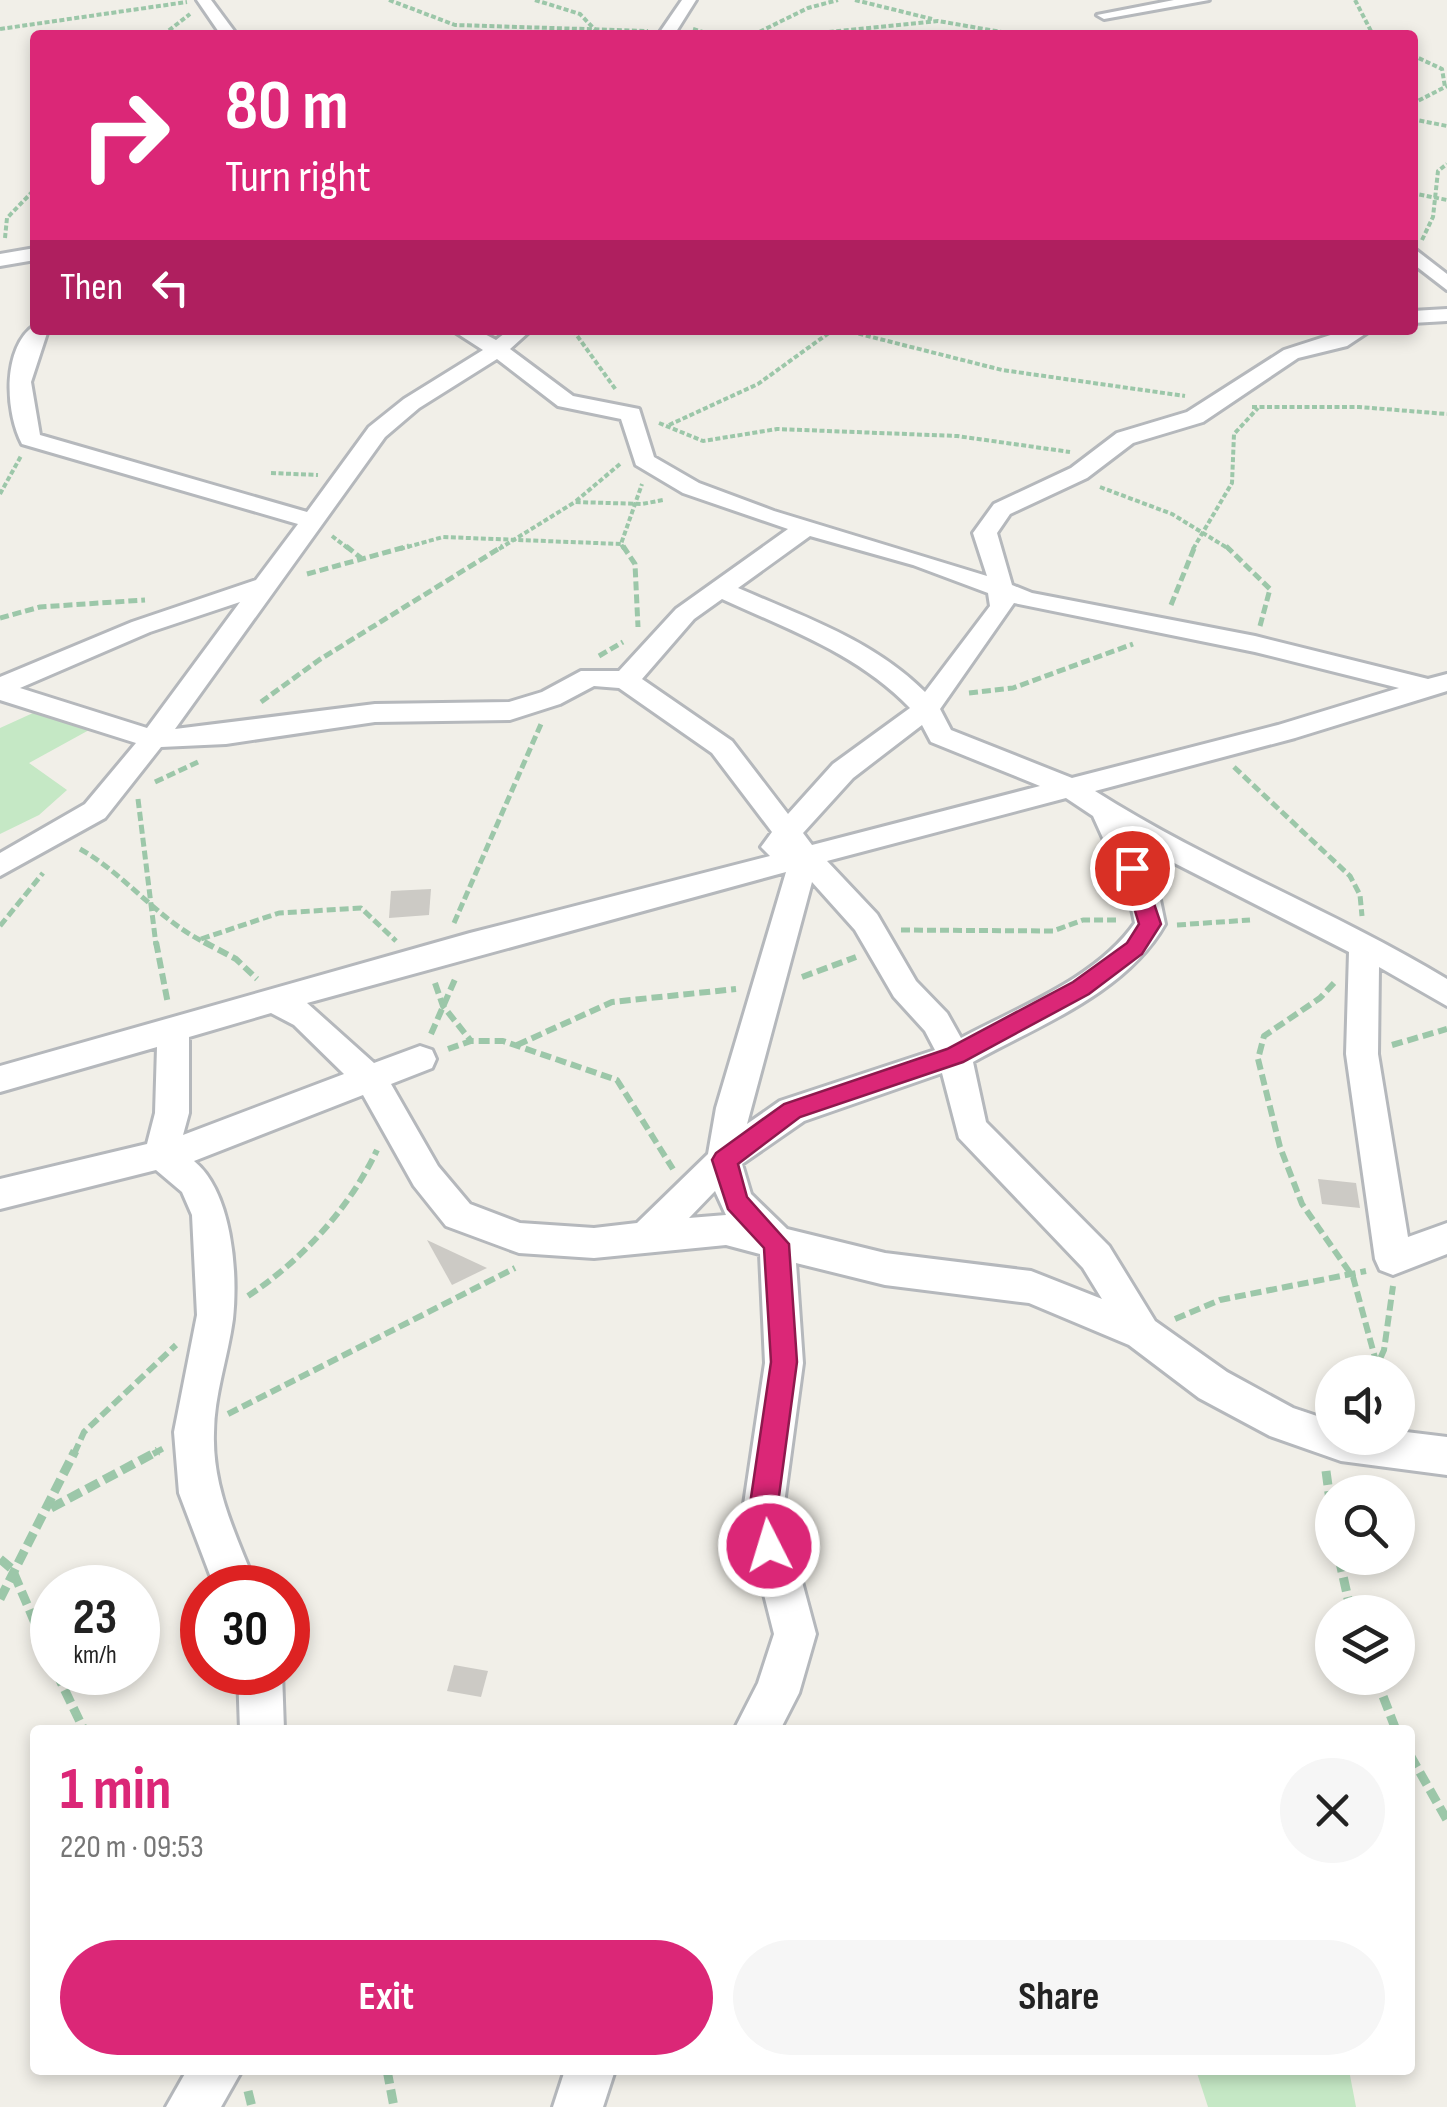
<!DOCTYPE html>
<html lang="en">
<head>
<meta charset="utf-8">
<style>
  body { margin:0; font-family:"Sofia Sans Condensed",sans-serif; background:#f6f6f6; color:#222; height:100vh; display:flex; flex-direction:column; font-size:38px; white-space:nowrap }
  * { box-sizing:border-box; margin:0 }
  p { font-size:32px; color:#767676 }
  .icon { flex:none; width:55px; height:55px; fill:none; stroke:currentColor; stroke-width:2; stroke-linecap:round; stroke-linejoin:round }
  .map { position:relative; flex:1; overflow:hidden }
  .sheet { position:absolute; left:30px; top:1725px; width:1385px; height:350px; display:flex; flex-direction:column; background:#fff; border-radius:10px; box-shadow:0 5px 15px #0003 }
  .sheet>* { flex:none }
  .top-card { position:absolute; left:30px; top:30px; width:1388px; height:305px; border-radius:10px; box-shadow:0 5px 15px #0003; background:#db2777; color:#fff; overflow:hidden }
  .tools { position:absolute; left:1315px; top:1355px; display:grid; gap:20px }
  .tools a { display:grid; place-items:center; width:100px; height:100px; border-radius:50%; background:#fff; box-shadow:0 5px 15px #0003; font-size:50px }
  .speed { position:absolute; left:30px; top:1565px; display:flex; gap:20px; font-size:50px; font-weight:700; text-align:center }
  .speed>* { display:grid; place-content:center; width:130px; height:130px; border-radius:50%; background:#fff; box-shadow:0 5px 15px #0003; line-height:1 }
  .speed small { font-size:25px; font-weight:400 }
  .speed .limit { border:15px solid #d22; background:#fff; color:#111 }
  .pin { position:absolute; display:grid; place-items:center; width:85px; height:85px; color:#fff; margin:-42px; border:5px solid #fff; border-radius:50%; box-shadow:0 2px 10px #0007 }
  .me { position:absolute; width:110px; margin:-55px; rotate:355deg; stroke-linejoin:round; filter:drop-shadow(0 0 8px #0008) }
  .turn { display:flex; align-items:center; gap:35px; height:210px; padding:0 30px; font-size:45px }
  .turn .icon { width:130px; height:130px; stroke-width:2.5 }
  .turn b { display:block; font-size:70px; line-height:85px }
  .then { display:flex; align-items:center; height:95px; padding:0 30px; background:#0003; gap:20px; font-size:38px }
  .round { display:grid; place-items:center; flex:none; width:105px; height:105px; border-radius:52px; background:#f6f6f6 }
  .head { display:flex; align-items:center; justify-content:space-between; height:170px; padding:0 30px }
  h1 { font-size:60px; font-weight:700; line-height:75px; color:#db2777 }
  .cta { display:flex; gap:20px; margin-top:auto; padding:20px 30px }
  .cta a { flex:1; height:115px; border-radius:60px; background:#db2777; color:#fff; font-size:40px; font-weight:700; line-height:115px; text-align:center }
  .cta a+a { background:#f6f6f6; color:#222 }
  .map>svg:first-child { display:block }
  .green { fill:#c5e8c5 }
  .building { fill:#cccac5 }
  .lines { fill:none; stroke-linecap:round; stroke-linejoin:round }
  .street-casing { stroke:#b5b8bc; stroke-width:6 }
  .path-far3 { stroke:#9cc7a9; stroke-width:4; stroke-dasharray:5 2.5; stroke-linecap:butt }
  .path-far2 { stroke:#9cc7a9; stroke-width:5; stroke-dasharray:9 4; stroke-linecap:butt }
  .path-far1 { stroke:#9cc7a9; stroke-width:6; stroke-dasharray:11 5; stroke-linecap:butt }
  .path { stroke:#9cc7a9; stroke-width:9; stroke-dasharray:14 6; stroke-linecap:butt }
  .street { fill:#fff; fill-rule:evenodd }
  .route { fill:#db2777; stroke:#8e194d; stroke-width:2.5 }
</style>
</head>
<body>
<div class="map">
<svg width="1447" height="2107" viewBox="0 0 1447 2107">
  <rect width="100%" height="100%" fill="#f1efe8"/>
  <g class="green">
    <polygon points="44,708 100,724 29,763 67,790 39,815 0,834 0,728"/>
    <polygon points="1196,2070 1349,2070 1356,2107 1208,2107"/>
  </g>
  <g class="building">
    <polygon points="431,889 429,915 389,918 391,891"/>
    <polygon points="1318,1179 1356,1183 1360,1208 1322,1204"/>
    <polygon points="427,1240 487,1268 452,1285"/>
    <polygon points="454,1665 488,1671 481,1697 447,1691"/>
  </g>
  <g class="lines">
    <g class="street-casing">
      <g id="street">
        <polygon points="197,0 211,0 237,35 221,35"/>
        <polygon points="682,0 696,0 674,35 658,35"/>
        <polygon points="1174,0 1209,0 1104,19 1097,15"/>
        <polygon points="1412,247 1447,274 1447,290 1412,263"/>
        <polygon points="35,248 35,260 0,266 0,254"/>
        <polygon points="1447,309 1447,321 1412,323 1412,311"/>
        <path d="M 35,325 L 35,330 L 48,330 L 31,382 L 40,435 L 307,512 L 369,427 L 404,399 L 483,350 L 452,330 L 477,330 L 496,340 L 509,330 L 531,330 L 510,349 L 573,396 L 639,409 L 654,457 L 699,483 L 774,511 L 987,576 L 973,533 L 994,504 L 1071,468 L 1117,433 L 1187,412 L 1284,350 L 1346,330 L 1371,330 L 1347,346 L 1298,358 L 1203,422 L 1133,443 L 1087,478 L 1010,514 L 997,533 L 1012,585 L 1032,593 L 1255,636 L 1428,679 L 1447,674 L 1447,691 L 1295,738 L 1095,791 C 1208,863 1333,910 1447,979 L 1447,1006 L 1379,967 L 1378,1054 L 1408,1237 L 1447,1223 L 1447,1254 L 1393,1275 L 1380,1270 L 1375,1259 L 1346,1054 L 1349,952 L 1135,843 L 1159,895 L 1165,924 C 1126,993 1039,1025 973,1062 L 986,1122 L 1109,1246 L 1155,1321 L 1227,1372 L 1293,1408 L 1332,1421 L 1332,1438 L 1398,1438 L 1398,1431 L 1447,1437 L 1447,1475 L 1341,1461 L 1270,1436 L 1199,1398 L 1129,1345 L 1029,1303 L 885,1285 L 796,1263 L 803,1363 L 783,1511 L 816,1634 L 799,1693 L 780,1730 L 734,1730 L 758,1683 L 774,1634 L 743,1511 L 765,1363 L 760,1254 L 726,1245 L 594,1258 L 519,1253 L 446,1226 L 414,1186 L 363,1095 L 194,1161 C 232,1192 238,1272 233,1319 C 228,1357 214,1395 214,1433 C 212,1489 237,1537 257,1588 L 215,1588 L 179,1493 L 174,1432 L 197,1315 L 192,1215 L 182,1192 L 156,1170 L 0,1209 L 0,1179 L 147,1144 L 155,1113 L 157,1047 L 0,1092 L 0,1066 L 470,933 L 770,856 L 761,847 L 772,832 L 712,753 L 619,688 L 594,686 L 560,704 L 510,720 L 375,722 L 226,744 L 161,747 L 105,818 L 0,876 L 0,853 L 85,804 L 136,743 L 0,700 L 0,677 L 132,622 L 256,580 L 298,524 L 22,444 C 5,412 2,347 35,325 ZM 497,359 L 558,406 L 621,419 L 636,465 L 683,493 L 788,529 L 676,609 L 619,671 L 581,671 L 542,692 L 509,702 L 375,704 L 175,729 L 385,437 L 419,408 ZM 810,536 L 913,565 L 988,593 L 990,606 L 925,692 C 873,640 804,617 738,588 ZM 722,599 C 790,630 858,654 910,708 L 833,764 L 788,814 L 732,741 L 642,679 L 694,619 ZM 240,602 L 147,728 L 20,688 L 150,632 ZM 1014,603 L 1255,652 L 1399,688 L 1278,725 L 1072,778 L 951,730 L 940,709 ZM 922,725 L 931,742 L 1040,786 L 812,845 L 803,833 L 853,778 ZM 1066,798 L 1093,816 L 1129,895 L 1135,923 C 1097,978 1019,1007 961,1038 L 947,1013 L 916,981 L 877,914 L 827,861 ZM 786,872 L 716,1108 L 708,1154 L 637,1223 L 594,1228 L 520,1223 L 470,1204 L 438,1166 L 391,1084 L 432,1068 L 436,1059 L 432,1050 L 420,1046 L 374,1063 L 307,1003 ZM 812,882 L 855,930 L 894,997 L 925,1031 L 935,1050 L 780,1101 L 747,1124 ZM 271,1013 L 294,1025 L 344,1074 L 183,1135 L 189,1113 L 189,1037 ZM 942,1073 L 959,1138 L 1083,1268 L 1102,1299 L 1031,1271 L 885,1253 L 787,1229 L 751,1194 L 742,1164 L 804,1121 ZM 715,1191 L 726,1215 L 689,1218 Z"/>
        <polygon points="238,1672 282,1672 284,1730 240,1730"/>
        <polygon points="187,2070 242,2070 221,2107 166,2107"/>
        <polygon points="565,2070 615,2070 603,2107 553,2107"/>
      </g>
    </g>
    <g class="path-far3">
      <polyline points="389,0 455,25 648,31"/>
      <polyline points="535,0 580,14 600,35"/>
      <polyline points="855,0 932,19"/>
      <polyline points="1355,0 1373,35"/>
      <polyline points="0,29 187,2"/>
      <polyline points="693,29 713,35"/>
      <polyline points="163,35 190,14"/>
      <polyline points="753,35 808,8 838,0"/>
      <polyline points="799,35 938,21 1019,35"/>
      <polyline points="1412,55 1442,69 1445,87"/>
      <polyline points="1412,104 1447,86"/>
      <polyline points="1412,119 1447,126"/>
      <polyline points="1412,193 1447,200"/>
      <polyline points="5,238 7,218 35,189"/>
      <polyline points="1422,240 1433,217 1438,171 1447,164"/>
      <polyline points="573,330 616,390"/>
      <polyline points="844,330 1002,370 1185,396"/>
      <polyline points="62,332 79,330"/>
      <polyline points="1252,407 1359,407 1447,414"/>
      <polyline points="659,423 703,441 777,429 957,436 1070,452"/>
      <polyline points="669,425 758,384 833,330"/>
      <polyline points="271,473 318,475"/>
      <polyline points="1100,487 1172,514 1229,549"/>
      <polyline points="0,494 21,456"/>
      <polyline points="576,501 620,464"/>
      <polyline points="332,536 349,549"/>
      <polyline points="400,549 443,537 621,544"/>
      <polyline points="499,549 575,502 642,504 663,500"/>
      <polyline points="624,549 621,544 642,484"/>
      <polyline points="1193,549 1232,483 1234,434 1258,408"/>
    </g>
    <g class="path-far2">
      <polyline points="346,546 361,558"/>
      <polyline points="623,546 635,564 638,627"/>
      <polyline points="1226,546 1270,589 1260,626"/>
      <polyline points="307,574 409,546"/>
      <polyline points="1171,605 1195,546"/>
      <polyline points="0,618 40,607 145,600"/>
      <polyline points="599,656 623,642"/>
      <polyline points="969,693 1013,688 1133,644"/>
      <polyline points="261,702 319,660 503,546"/>
      <polyline points="1234,767 1350,876 1360,895 1362,916"/>
      <polyline points="155,782 198,762"/>
      <polyline points="138,799 156,945"/>
      <path d="M 80,849 C 128,876 159,922 210,945"/>
      <polyline points="454,923 541,724"/>
      <polyline points="1177,925 1250,920"/>
      <polyline points="0,926 43,873"/>
      <polyline points="901,930 1053,931 1083,920 1116,920"/>
      <polyline points="201,939 279,913 361,908 396,941"/>
    </g>
    <g class="path-far1">
      <polyline points="156,942 168,1004"/>
      <polyline points="204,942 236,959 257,979"/>
      <polyline points="802,977 856,957"/>
      <polyline points="435,983 443,1006 471,1041"/>
      <polyline points="1334,983 1320,998 1264,1036 1258,1059 1280,1147 1302,1204 1353,1277 1377,1365"/>
      <polyline points="431,1034 456,977"/>
      <polyline points="517,1045 612,1002 736,989"/>
      <polyline points="1392,1045 1447,1029"/>
      <polyline points="448,1049 471,1041 503,1041 617,1080 673,1169"/>
      <path d="M 248,1296 C 302,1260 349,1209 377,1150"/>
      <polyline points="1175,1319 1220,1300 1366,1271"/>
      <polyline points="1374,1372 1384,1350 1393,1286"/>
      <polyline points="228,1414 515,1268"/>
      <polyline points="74,1454 84,1432 176,1345"/>
      <polyline points="153,1454 164,1448"/>
    </g>
    <g class="path">
      <polyline points="1326,1471 1332,1515"/>
      <polyline points="51,1508 158,1451"/>
      <polyline points="1339,1558 1351,1612"/>
      <polyline points="0,1559 12,1569 52,1663"/>
      <polyline points="0,1599 75,1451"/>
      <polyline points="56,1672 84,1730"/>
      <polyline points="1376,1678 1396,1730"/>
      <polyline points="1410,1755 1447,1820"/>
      <polyline points="387,2070 394,2107"/>
      <polyline points="248,2091 252,2107"/>
    </g>
    <use href="#street" class="street"/>
  </g>
  <polygon class="route" points="1132,861 1142,868 1161,924 1142,954 1089,994 963,1062 800,1117 738,1164 747,1197 789,1244 797,1362 777,1511 783,1546 779,1556 769,1560 759,1556 749,1511 771,1362 764,1248 728,1209 712,1160 716,1153 784,1104 947,1049 1073,982 1127,943 1139,924 1122,868"/>
</svg>
<div class="tools">
<a><svg class="icon" aria-label="sound" viewBox="0 0 24 24"><path d="M4 9h4l5-4v14l-5-4H4zM17 9q2 3 0 6"/></svg></a>
<a><svg class="icon" aria-label="search" viewBox="0 0 24 24"><circle cx="10" cy="10" r="6"/><path d="M15 15l6 6"/></svg></a>
<a><svg class="icon" aria-label="layers" viewBox="0 0 24 24"><path d="M12 4l9 5-9 5-9-5zM3 14l9 5 9-5"/></svg></a>
</div>
<div class="speed"><div>23<small>km/h</small></div><div class="limit">30</div></div>
<div class="pin" style="left:1132px;top:868px;background:#d93025"><svg class="icon" aria-label="arrive" viewBox="0 0 24 24"><path d="M6 21V4h12l-3 4 3 4H6"/></svg></div>
<svg class="me" style="left:769px;top:1546px" viewBox="-20 -20 40 40"><circle r="17" fill="#db2777" stroke="#fff" stroke-width="3"/><path d="M0-11L8 9 0 5-8 9z" fill="#fff"/></svg>
<div class="top-card">
<div class="turn"><svg class="icon" aria-label="right" viewBox="0 0 24 24"><path d="M7 20v-9h11M14 6l5 5-5 5"/></svg><div><b>80 m</b>Turn right</div></div>
<div class="then">Then<svg class="icon" aria-label="left" viewBox="0 0 24 24"><path d="M17 20v-9H6M10 6l-5 5 5 5"/></svg></div>
</div>
<section class="sheet">
<div class="head"><div><h1>1 min</h1><p>220 m · 09:53</p></div><a class="round"><svg class="icon" aria-label="close" viewBox="0 0 24 24"><path d="M6 6l12 12M18 6L6 18"/></svg></a></div>
<div class="cta"><a>Exit</a><a>Share</a></div>
</section>
</div>
</body>
</html>
